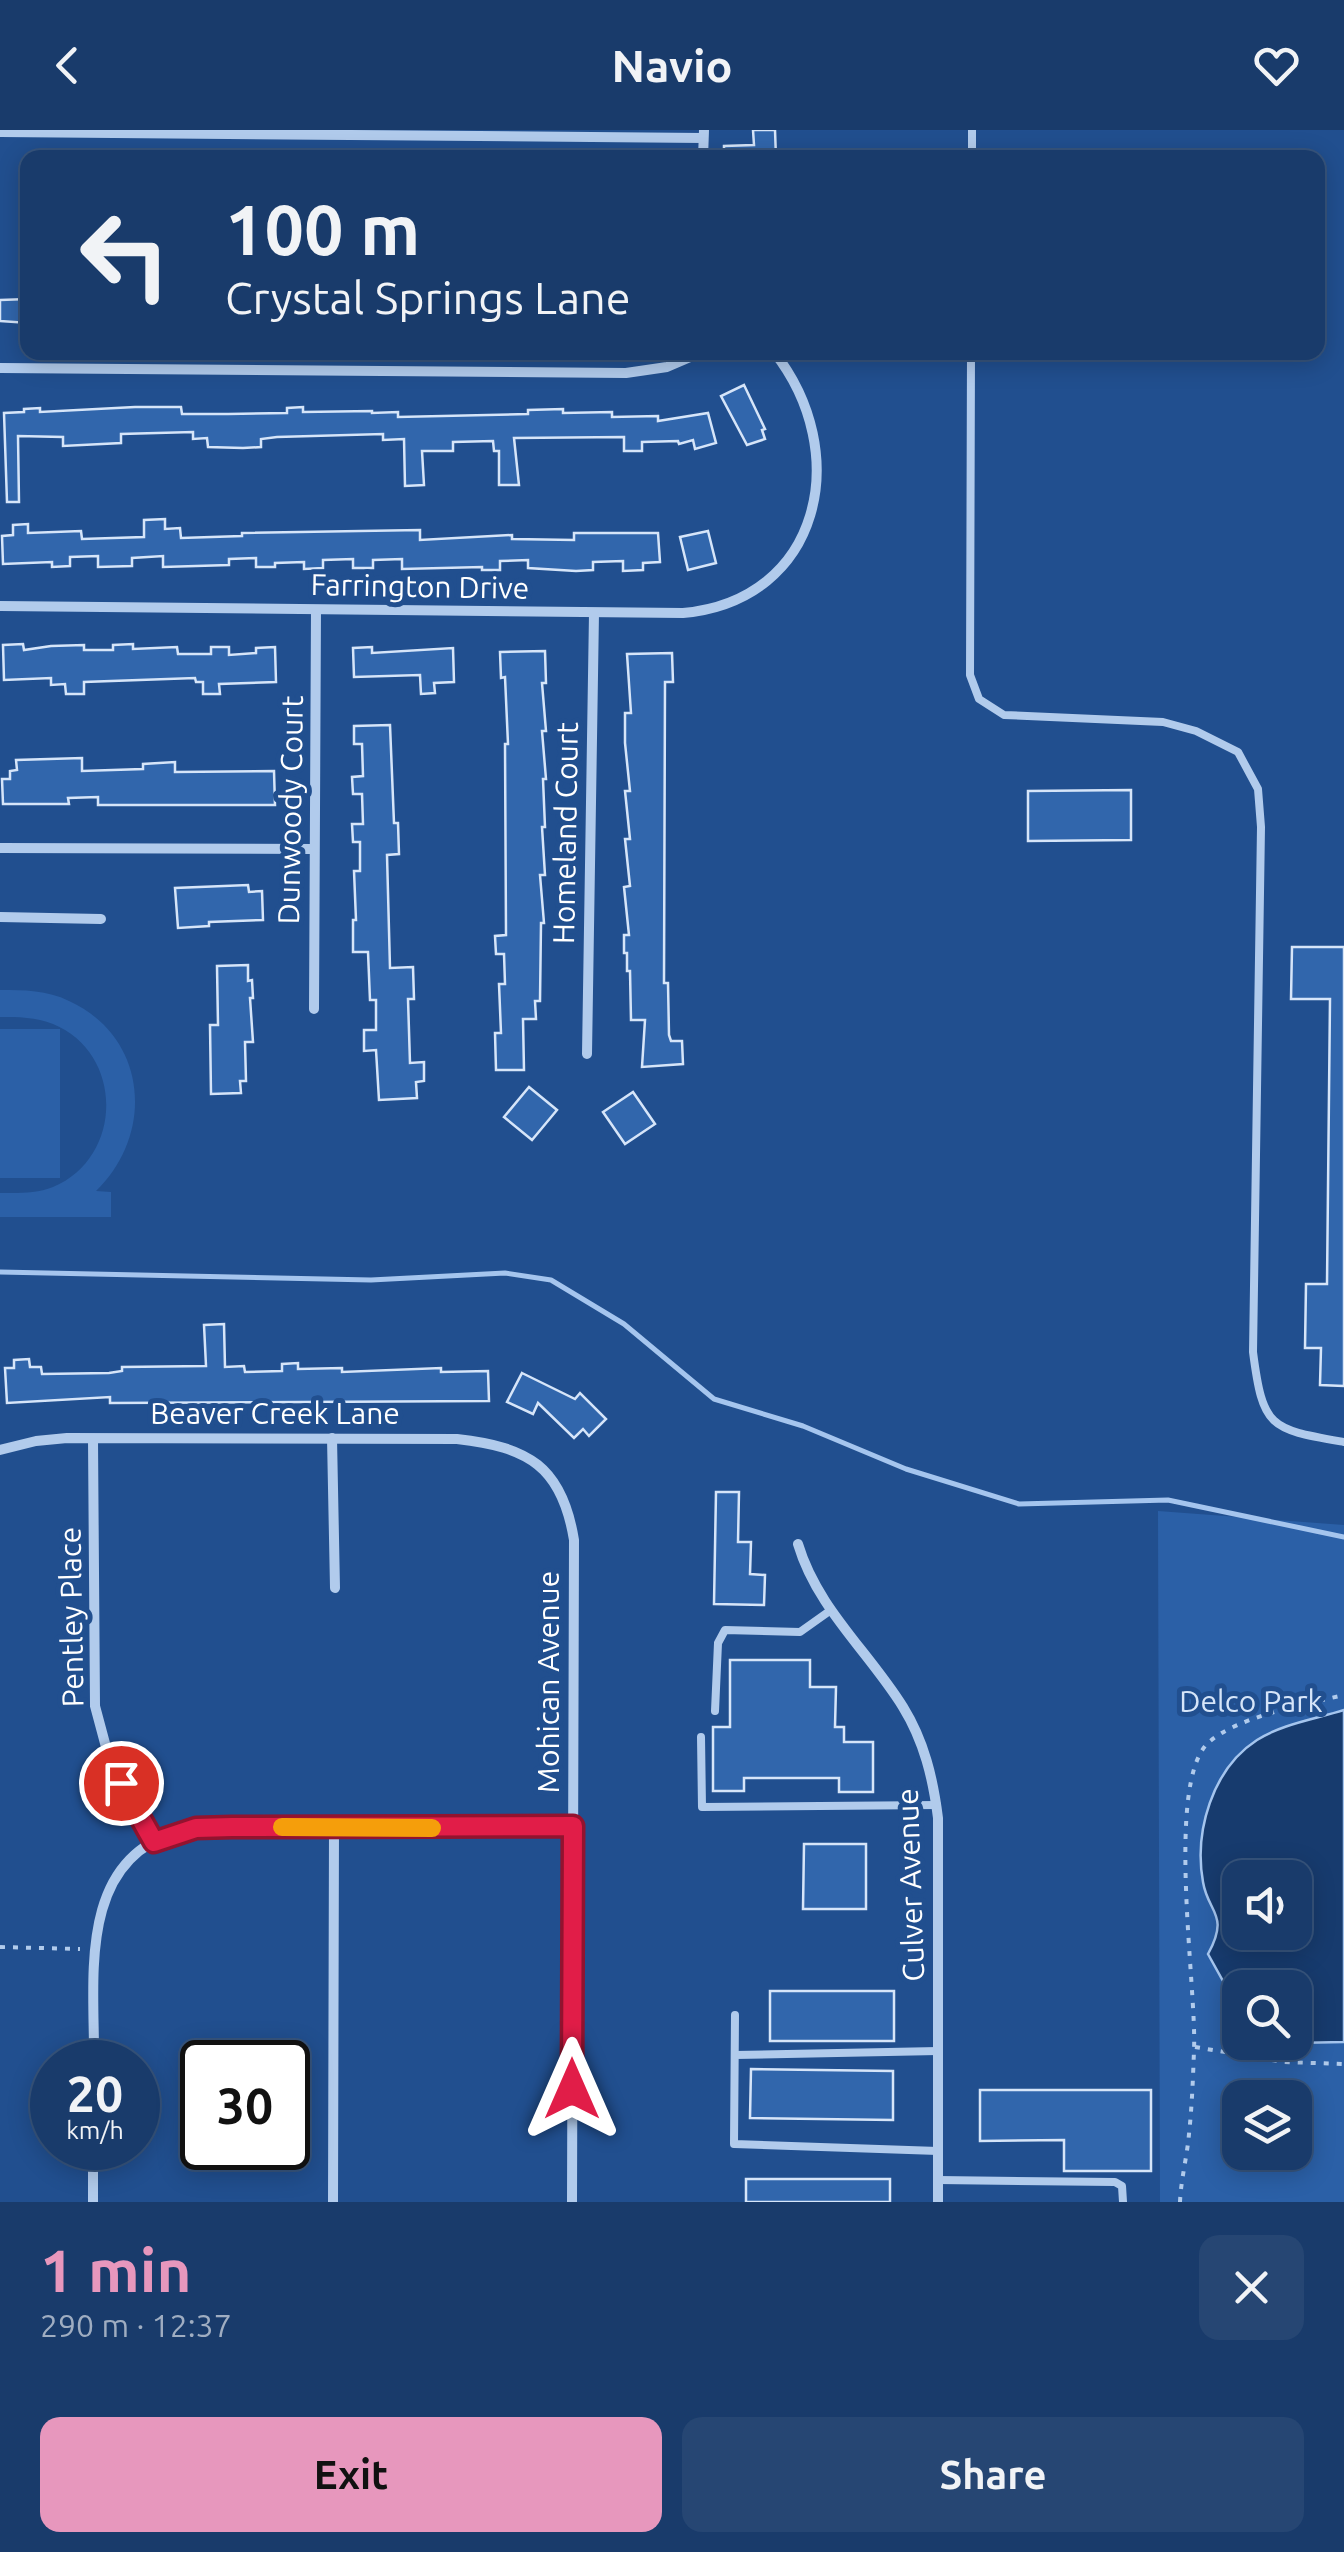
<!DOCTYPE html>
<html lang="en">
<head>
<meta charset="utf-8">
<style>
  body { margin:0; font-family:Ubuntu,sans-serif; background:#264673; color:#f1f3f6; height:100vh; display:flex; flex-direction:column; font-size:38px; white-space:nowrap }
  * { box-sizing:border-box; margin:0 }
  p { font-size:32px; color:#9fadc1 }
  .icon { flex:none; width:55px; height:55px; fill:none; stroke:currentColor; stroke-width:2; stroke-linecap:round; stroke-linejoin:round }
  .map { position:relative; height:2072px; overflow:hidden }
  .drawer { display:flex; flex-direction:column; background:#193b6b; flex:1 }
  .drawer>* { flex:none }
  .top-card { position:absolute; left:20px; top:20px; width:1305px; height:210px; border-radius:20px; box-shadow:0 5px 25px #0003,0 0 0 2px #37557e; background:#193b6b; color:#f1f3f6; overflow:hidden }
  .controls { position:absolute; left:1222px; top:1730px; display:grid; gap:20px }
  .controls a { display:grid; place-items:center; width:90px; height:90px; border-radius:20px; background:#193b6b; box-shadow:0 5px 25px #0003,0 0 0 2px #37557e; font-size:50px }
  .speed { position:absolute; left:30px; top:1910px; display:flex; gap:20px; font-size:50px; font-weight:700; text-align:center }
  .speed>* { display:grid; place-content:center; width:130px; height:130px; border-radius:50%; background:#193b6b; box-shadow:0 5px 25px #0003,0 0 0 2px #37557e; line-height:1 }
  .speed small { font-size:25px; font-weight:400 }
  .speed .limit { border:5px solid #111; border-radius:15px; background:#fff; color:#111 }
  .pin { position:absolute; display:grid; place-items:center; width:85px; height:85px; color:#fff; margin:-42px; border:5px solid #fff; border-radius:50%; box-shadow:0 2px 10px #0007 }
  .me { position:absolute; width:110px; margin:-55px; rotate:0deg; stroke-linejoin:round; filter:drop-shadow(0 0 8px #0008) }
  .turn { display:flex; align-items:center; gap:35px; height:210px; padding:0 40px; font-size:45px }
  .turn .icon { width:130px; height:130px; stroke-width:2.5 }
  .turn b { display:block; font-size:70px; line-height:85px }
  .round { display:grid; place-items:center; flex:none; width:105px; height:105px; border-radius:20px; background:#264673 }
  .head { display:flex; align-items:center; justify-content:space-between; height:170px; padding:0 40px }
  h1 { font-size:60px; font-weight:600; line-height:75px; color:#e797bd }
  .button { display:flex; gap:20px; margin-top:auto; padding:20px 40px }
  .button a { flex:1; height:115px; border-radius:20px; background:#e797bd; color:#111; font-size:40px; font-weight:600; line-height:115px; text-align:center }
  .button a+a { background:#264673; color:#f1f3f6 }
  header { display:flex; justify-content:space-between; align-items:center; height:130px; padding:0 40px; background:#193b6b; font-size:45px; font-weight:600 }
  .map>svg:first-child { display:block }
  .green { fill:#2b60a7; fill-rule:evenodd }
  .water { fill:#173b6e; stroke:#a5c5ee; stroke-width:2.5; fill-rule:evenodd }
  .lines { fill:none; stroke-linecap:round; stroke-linejoin:round }
  .stream { stroke:#a5c5ee; stroke-width:5 }
  .building { fill:#3166ac; stroke:#d6e5f9; stroke-width:2.5 }
  .path { stroke:#b1cbec; stroke-width:4; stroke-dasharray:5 8; stroke-linecap:butt }
  .service { stroke:#b1cbec; stroke-width:8 }
  .minor { stroke:#b1cbec; stroke-width:10 }
  .route-casing { stroke:#92132f; stroke-width:25 }
  .route { stroke:#e11d48; stroke-width:18 }
  .slow { stroke:#f59e0b; stroke-width:18 }
  .labels { text-anchor:middle; dominant-baseline:central; stroke-width:10; stroke-linejoin:round; paint-order:stroke }
  .street-label { font-size:30px; fill:#fff; stroke:#214f8f }
  .park-label { font-size:30px; fill:#d6e5f9; stroke:#214f8f }
</style>
</head>
<body>
<header><svg class="icon" aria-label="back" viewBox="0 0 24 24"><path d="M15 5l-7 7 7 7"/></svg>Navio<svg class="icon" aria-label="heart" viewBox="0 0 24 24"><path d="M12 20l-8-8c-3-5 5-10 8-4 3-6 11-1 8 4z"/></svg></header>
<div class="map">
<svg width="1344" height="2072" viewBox="0 0 1344 2072">
  <rect width="100%" height="100%" fill="#214f8f"/>
  <g class="green">
    <path d="M 0,860 C 24,860 47,860 69,871 C 148,907 155,1004 96,1061 L 111,1062 L 111,1087 L 0,1087 L 0,1063 C 18,1063 36,1064 53,1057 C 124,1027 124,923 53,894 C 36,887 18,887 0,887 Z"/>
    <rect x="0" y="899" width="60" height="149"/>
    <path d="M 1158,1381 L 1344,1395 L 1344,2072 L 1160,2072 ZM 1240,1748 L 1295,1748 L 1295,1802 L 1240,1802 ZM 1240,1858 L 1295,1858 L 1295,1912 L 1240,1912 ZM 1240,1968 L 1295,1968 L 1295,2022 L 1240,2022 Z"/>
  </g>
  <path class="water" d="M 1344,1580 L 1344,1912 L 1295,1913 L 1295,1858 L 1240,1858 L 1240,1869 L 1223,1851 L 1208,1824 C 1230,1784 1208,1783 1203,1752 C 1194,1702 1212,1639 1257,1610 C 1282,1594 1316,1589 1344,1580 ZM 1240,1748 L 1295,1748 L 1295,1802 L 1240,1802 Z"/>
  <g class="lines">
    <polyline class="stream" points="0,1142 371,1150 505,1143 551,1150 624,1194 714,1269 803,1296 906,1339 1019,1374 1168,1370 1344,1407"/>
  </g>
  <g class="building">
    <polygon points="753,0 775,0 776,28 724,28 724,16 754,15"/>
    <polygon points="28,169 28,193 0,191 0,170"/>
    <polygon points="744,255 765,299 762,300 765,309 747,315 721,266"/>
    <polygon points="135,277 181,277 182,284 228,284 287,283 287,278 303,277 303,282 372,281 372,283 398,282 398,287 528,284 528,280 563,279 563,283 612,282 612,287 658,286 658,291 708,283 716,313 695,319 693,310 679,314 678,311 642,312 642,321 624,321 624,307 514,308 519,355 499,355 499,321 494,321 493,311 453,312 453,321 422,321 424,355 405,356 404,309 383,310 383,304 277,307 261,309 261,317 243,318 208,317 207,308 193,309 193,302 121,304 121,313 63,316 63,307 18,306 19,372 7,372 4,283 24,282 24,279 40,278 40,282"/>
    <polygon points="165,389 165,399 180,398 181,408 242,406 242,403 420,400 420,410 512,405 512,409 574,410 574,403 658,403 660,432 643,433 643,440 623,441 623,431 593,432 593,440 576,441 528,438 528,430 500,431 500,440 482,440 482,437 402,439 402,429 373,430 373,438 353,438 353,429 323,430 323,438 304,439 304,432 275,433 275,437 256,437 256,428 229,429 229,435 163,437 163,426 132,428 132,436 98,437 98,426 70,427 70,436 52,437 52,432 3,434 2,406 13,405 13,395 28,394 28,403 81,401 82,409 144,407 144,390"/>
    <polygon points="708,401 716,433 688,440 680,407"/>
    <polygon points="23,514 24,520 51,516 84,515 84,520 113,520 113,515 133,514 133,519 177,517 178,524 211,524 211,517 229,517 229,525 256,523 256,518 275,517 276,552 219,554 220,564 203,564 203,552 196,552 195,548 84,552 84,564 66,564 65,554 51,555 51,548 4,550 3,515"/>
    <polygon points="372,517 372,523 453,518 454,552 434,553 435,563 421,564 420,545 354,547 353,518"/>
    <polygon points="545,521 546,553 542,553 546,601 542,601 546,649 543,649 545,697 542,697 545,745 540,745 544,793 541,793 540,871 535,871 536,889 523,889 524,940 496,940 495,903 501,903 499,854 505,854 504,824 496,824 495,806 506,805 505,614 508,614 505,547 501,548 500,522"/>
    <polygon points="672,523 673,552 665,552 664,853 668,853 669,905 671,911 682,911 683,934 642,937 645,890 631,890 630,841 627,841 627,823 624,823 624,805 629,805 624,757 630,756 625,709 630,709 625,661 630,661 625,613 625,583 631,583 627,524"/>
    <polygon points="390,595 394,693 398,693 399,724 387,725 390,838 413,837 414,869 408,869 410,933 424,932 424,951 416,952 417,968 379,970 376,920 364,921 364,900 376,900 376,870 370,870 368,822 353,822 353,790 356,790 354,741 360,741 360,712 353,712 352,694 363,694 362,664 353,664 352,647 363,646 362,614 354,614 354,596"/>
    <polygon points="82,628 82,641 143,639 143,634 175,632 175,642 274,641 275,675 98,675 98,667 68,668 69,674 3,674 2,649 10,649 10,641 17,640 16,630"/>
    <polygon points="1131,660 1131,710 1028,711 1028,661"/>
    <polygon points="248,755 249,762 262,761 263,790 209,792 209,796 178,798 175,758"/>
    <polygon points="1292,817 1344,817 1344,1256 1320,1255 1321,1218 1305,1218 1306,1154 1327,1154 1330,869 1291,869"/>
    <polygon points="248,835 248,851 252,850 253,868 250,868 253,912 245,912 246,951 240,951 241,963 211,964 210,895 218,895 217,836"/>
    <polygon points="529,957 557,980 532,1010 504,987"/>
    <polygon points="633,962 655,994 625,1014 603,982"/>
    <polygon points="224,1194 225,1237 244,1236 245,1242 282,1241 282,1234 298,1233 298,1239 342,1238 342,1242 441,1238 441,1242 488,1241 489,1271 110,1273 110,1267 7,1273 5,1238 14,1238 14,1230 29,1229 30,1237 41,1237 42,1244 109,1243 122,1241 122,1237 206,1236 204,1195"/>
    <polygon points="522,1243 575,1269 580,1263 606,1289 589,1306 583,1299 574,1308 538,1273 533,1284 507,1272"/>
    <polygon points="716,1362 739,1362 738,1412 751,1412 750,1444 765,1445 764,1475 714,1474"/>
    <polygon points="730,1530 810,1530 810,1557 836,1557 835,1597 844,1597 844,1612 873,1612 873,1662 839,1662 839,1648 744,1648 744,1661 713,1661 713,1597 730,1597"/>
    <polygon points="804,1714 866,1714 866,1779 803,1779"/>
    <rect x="770" y="1861" width="124" height="50"/>
    <polygon points="751,1939 893,1941 893,1990 750,1988"/>
    <polygon points="980,1960 1151,1960 1151,2041 1064,2041 1064,2010 980,2011"/>
    <rect x="746" y="2049" width="144" height="23"/>
  </g>
  <g class="lines">
    <g class="path">
      <polyline points="0,1817 80,1819"/>
      <polyline points="1195,1917 1284,1932 1344,1934"/>
      <path d="M 1180,2072 C 1181,2049 1187,2027 1189,2004 C 1192,1976 1193,1948 1194,1920 C 1197,1858 1165,1654 1208,1613 C 1236,1587 1306,1574 1344,1565"/>
    </g>
    <g class="service">
      <polyline points="972,28 972,0"/>
      <path d="M 971,222 L 970,545 L 979,569 L 1004,585 L 1163,592 L 1196,601 L 1238,622 L 1258,659 L 1261,697 L 1253,1222 C 1263,1299 1270,1299 1344,1312"/>
      <polyline points="715,1581 718,1513 725,1500 800,1502 831,1480"/>
      <polyline points="701,1607 702,1677 937,1675"/>
      <polyline points="735,1885 734,2014 938,2021"/>
      <polyline points="735,1925 938,1921"/>
      <polyline points="938,2050 1115,2052 1122,2056 1123,2072"/>
    </g>
    <g class="minor">
      <polyline points="0,2 703,8"/>
      <polyline points="703,28 704,0"/>
      <polyline points="0,238 626,243 667,237 702,222"/>
      <path d="M 0,476 L 683,483 C 822,470 853,322 774,222"/>
      <polyline points="0,718 314,719"/>
      <polyline points="0,787 101,789"/>
      <polyline points="314,879 316,480"/>
      <polyline points="587,924 594,483"/>
      <polyline points="332,1308 335,1458"/>
      <polyline points="93,1309 95,1576 110,1632 154,1712"/>
      <path d="M 0,1320 L 36,1311 L 67,1308 L 457,1309 C 528,1317 562,1336 574,1410 L 572,2072"/>
      <path d="M 798,1414 C 817,1478 869,1522 903,1577 C 924,1611 933,1648 938,1688 L 938,2072"/>
      <path d="M 94,1932 C 95,1852 76,1731 177,1702 C 195,1697 213,1698 232,1697 L 573,1696"/>
      <polyline points="93,2072 93,2018"/>
      <polyline points="333,2072 334,1698"/>
    </g>
  </g>
  <g class="lines">
    <g class="route-casing">
      <polyline id="route" points="121,1653 154,1712 196,1698 232,1697 573,1696 572,1959"/>
    </g>
    <use href="#route" class="route"/>
    <polyline class="slow" points="282,1697 432,1698"/>
  </g>
  <g class="labels">
    <g class="street-label">
      <text transform="translate(420 456) rotate(1)">Farrington Drive</text>
      <text transform="translate(290 680) rotate(-89)">Dunwoody Court</text>
      <text transform="translate(565 703) rotate(-89)">Homeland Court</text>
      <text x="275" y="1283">Beaver Creek Lane</text>
      <text transform="translate(71 1487) rotate(-91)">Pentley Place</text>
      <text transform="translate(548 1552) rotate(-90)">Mohican Avenue</text>
      <text transform="translate(910 1755) rotate(-92)">Culver Avenue</text>
    </g>
    <g class="park-label">
      <text x="1251" y="1571">Delco Park</text>
    </g>
  </g>
</svg>
<div class="controls">
<a><svg class="icon" aria-label="sound" viewBox="0 0 24 24"><path d="M4 9h4l5-4v14l-5-4H4zM17 9q2 3 0 6"/></svg></a>
<a><svg class="icon" aria-label="search" viewBox="0 0 24 24"><circle cx="10" cy="10" r="6"/><path d="M15 15l6 6"/></svg></a>
<a><svg class="icon" aria-label="layers" viewBox="0 0 24 24"><path d="M12 4l9 5-9 5-9-5zM3 14l9 5 9-5"/></svg></a>
</div>
<div class="speed"><div>20<small>km/h</small></div><div class="limit">30</div></div>
<div class="pin" style="left:121px;top:1653px;background:#d93025"><svg class="icon" aria-label="arrive" viewBox="0 0 24 24"><path d="M6 21V4h12l-3 4 3 4H6"/></svg></div>
<svg class="me" style="left:572px;top:1959px" viewBox="-20 -20 40 40"><path d="M0-17L14 15 0 8-14 15z" fill="#e11d48" stroke="#fff" stroke-width="4"/></svg>
<div class="top-card">
<div class="turn"><svg class="icon" aria-label="left" viewBox="0 0 24 24"><path d="M17 20v-9H6M10 6l-5 5 5 5"/></svg><div><b>100 m</b>Crystal Springs Lane</div></div>
</div>
</div>
<section class="drawer">
<div class="head"><div><h1>1 min</h1><p>290 m · 12:37</p></div><a class="round"><svg class="icon" aria-label="close" viewBox="0 0 24 24"><path d="M6 6l12 12M18 6L6 18"/></svg></a></div>
<div class="button"><a>Exit</a><a>Share</a></div>
</section>
</body>
</html>
